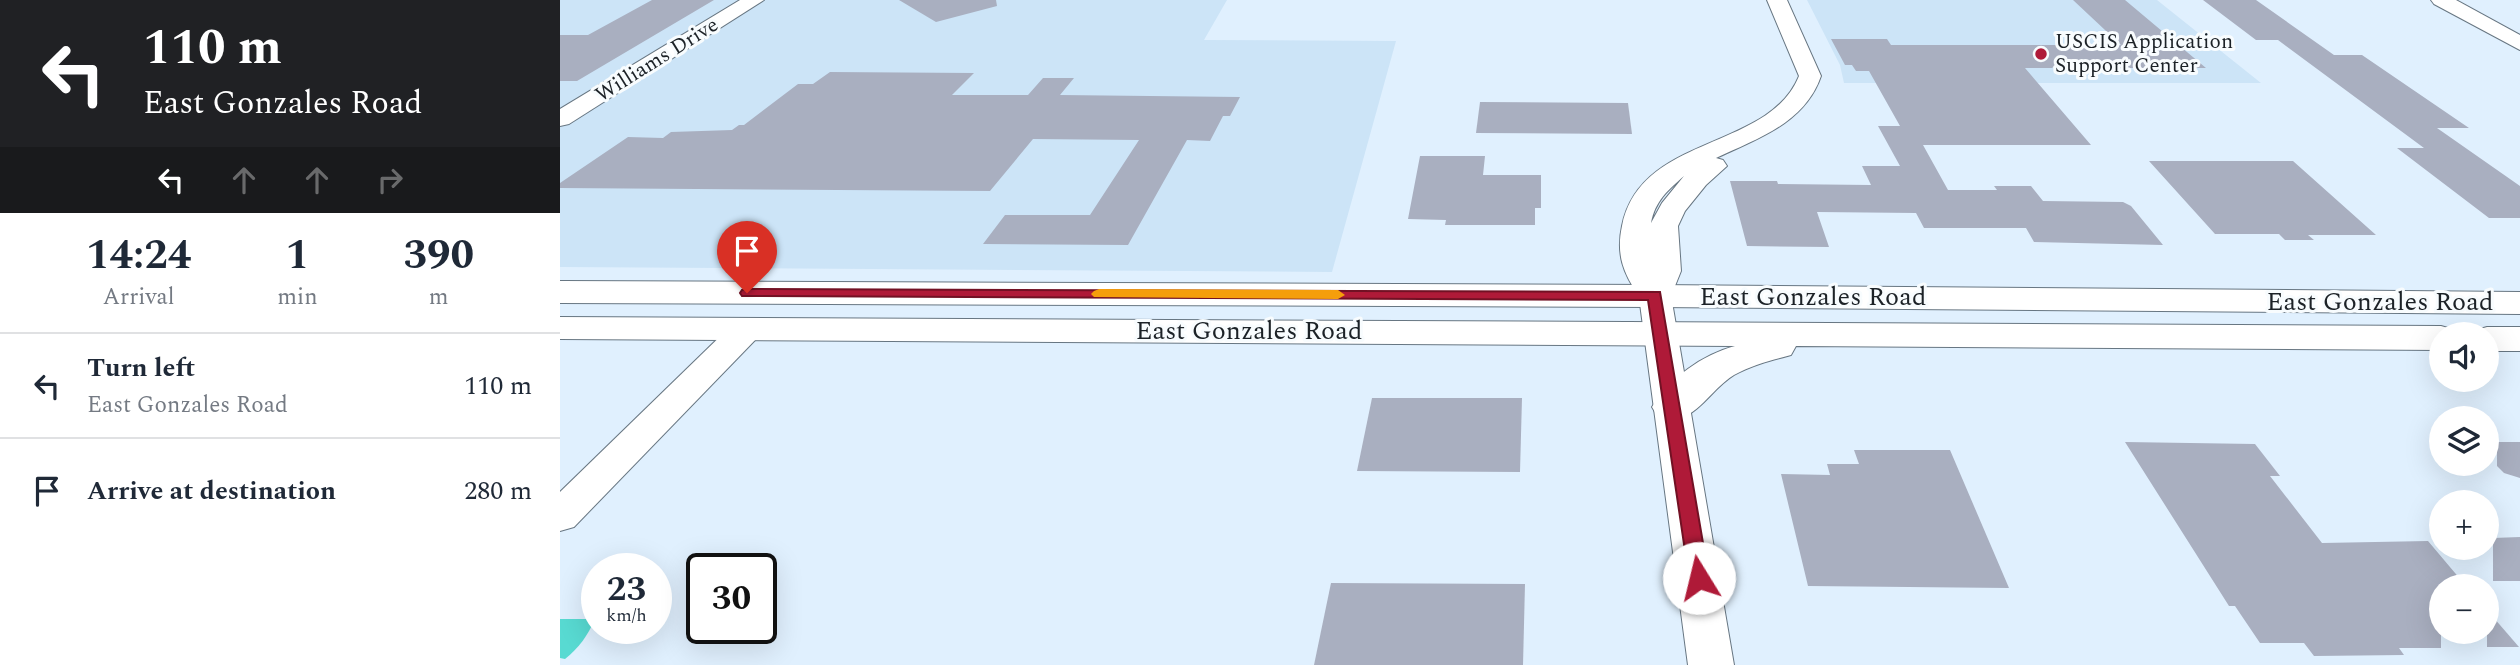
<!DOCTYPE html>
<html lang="en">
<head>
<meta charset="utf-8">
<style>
  body { margin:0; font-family:Spectral,serif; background:#f6f6f7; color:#1f2937; height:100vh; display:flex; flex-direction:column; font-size:26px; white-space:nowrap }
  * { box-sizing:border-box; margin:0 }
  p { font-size:23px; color:#747a83 }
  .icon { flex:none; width:38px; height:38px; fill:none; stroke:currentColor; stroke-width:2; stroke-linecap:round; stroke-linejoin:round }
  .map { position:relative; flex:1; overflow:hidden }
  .details { display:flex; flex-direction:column; background:#fff; width:560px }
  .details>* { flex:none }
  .hud { background:#202124; color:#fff; overflow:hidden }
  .controls { position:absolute; left:1869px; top:322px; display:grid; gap:14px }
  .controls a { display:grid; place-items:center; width:70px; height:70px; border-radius:50%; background:#fff; box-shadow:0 7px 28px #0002; font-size:35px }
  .speed { position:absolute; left:21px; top:553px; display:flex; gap:14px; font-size:35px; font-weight:700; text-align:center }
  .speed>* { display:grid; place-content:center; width:91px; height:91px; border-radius:50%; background:#fff; box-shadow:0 7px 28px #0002; line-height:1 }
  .speed small { font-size:18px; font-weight:400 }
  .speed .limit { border:4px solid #111; border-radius:10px; background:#fff; color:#111 }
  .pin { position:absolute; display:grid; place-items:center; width:60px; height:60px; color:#fff; margin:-72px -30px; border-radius:50% 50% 50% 0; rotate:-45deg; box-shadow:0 0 7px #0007 }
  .pin .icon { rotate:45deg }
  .me { position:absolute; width:77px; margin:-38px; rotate:351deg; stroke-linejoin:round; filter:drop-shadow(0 0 5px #0008) }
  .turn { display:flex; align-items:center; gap:24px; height:147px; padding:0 28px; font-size:32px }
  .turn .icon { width:91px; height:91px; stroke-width:2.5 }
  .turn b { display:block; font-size:49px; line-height:60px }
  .lanes { display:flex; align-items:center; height:66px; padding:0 28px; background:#0003; justify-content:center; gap:35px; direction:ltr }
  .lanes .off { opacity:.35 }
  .eta { display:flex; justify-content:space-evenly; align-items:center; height:119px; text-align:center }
  .eta b { font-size:42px; font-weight:700; line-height:49px }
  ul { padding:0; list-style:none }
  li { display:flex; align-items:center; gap:21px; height:105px; padding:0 28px; border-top:2px solid #e0e1e3 }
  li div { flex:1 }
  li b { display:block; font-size:26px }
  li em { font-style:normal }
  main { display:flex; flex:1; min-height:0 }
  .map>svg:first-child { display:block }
  .built { fill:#cce4f7 }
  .water { fill:#58dad2 }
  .building { fill:#a9afc0 }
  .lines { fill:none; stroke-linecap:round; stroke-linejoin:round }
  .minor-casing { stroke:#677682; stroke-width:2 }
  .major-casing { stroke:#677682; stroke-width:2 }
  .minor { fill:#fff; fill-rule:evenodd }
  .major { fill:#fff; fill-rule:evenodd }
  .route { fill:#af1a38; stroke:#721124; stroke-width:2 }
  .slow { fill:#f59e0b }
  .poi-dot { fill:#af1a38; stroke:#f8fcfe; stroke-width:2.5 }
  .labels { text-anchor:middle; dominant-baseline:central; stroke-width:6; stroke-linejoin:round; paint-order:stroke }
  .far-poi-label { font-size:21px; fill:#1c2227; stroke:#f8fcfe; text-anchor:start }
  .far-street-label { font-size:21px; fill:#1c2227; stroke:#f8fcfe }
  .street-label { font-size:26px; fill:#1c2227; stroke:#f8fcfe }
</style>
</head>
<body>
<main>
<section class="details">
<div class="hud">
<div class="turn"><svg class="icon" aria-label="left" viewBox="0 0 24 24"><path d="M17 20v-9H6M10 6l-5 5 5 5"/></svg><div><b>110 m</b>East Gonzales Road</div></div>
<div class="lanes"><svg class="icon" aria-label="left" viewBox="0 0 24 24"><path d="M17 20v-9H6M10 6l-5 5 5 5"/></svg><svg class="icon off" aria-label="ahead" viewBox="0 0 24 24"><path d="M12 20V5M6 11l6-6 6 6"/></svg><svg class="icon off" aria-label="ahead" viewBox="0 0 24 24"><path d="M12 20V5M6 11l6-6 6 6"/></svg><svg class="icon off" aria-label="right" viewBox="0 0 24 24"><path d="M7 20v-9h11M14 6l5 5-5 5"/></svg></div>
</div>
<div class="eta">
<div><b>14:24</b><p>Arrival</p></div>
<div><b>1</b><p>min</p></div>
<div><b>390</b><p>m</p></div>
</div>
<ul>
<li><svg class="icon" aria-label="left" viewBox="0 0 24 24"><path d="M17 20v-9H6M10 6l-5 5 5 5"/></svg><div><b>Turn left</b><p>East Gonzales Road</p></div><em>110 m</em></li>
<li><svg class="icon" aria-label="arrive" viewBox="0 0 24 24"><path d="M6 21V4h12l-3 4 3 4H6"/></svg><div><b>Arrive at destination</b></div><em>280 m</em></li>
</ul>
</section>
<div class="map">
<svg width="1960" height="665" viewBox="0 0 1960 665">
  <rect width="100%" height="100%" fill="#e0f0fe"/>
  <g class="built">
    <polygon points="0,0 667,0 644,40 836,41 772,272 0,267"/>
    <polygon points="1247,0 1597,0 1701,83 1284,83 1280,65"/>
  </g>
  <path class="water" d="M 35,619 C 28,635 19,648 5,659 L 0,658 L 0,619 Z"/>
  <g class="building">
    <polygon points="92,0 154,0 17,81 0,81 0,35 28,35"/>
    <polygon points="339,0 436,0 437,6 376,22"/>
    <polygon points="1513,0 1565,0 1646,68 1505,68 1499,62 1492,68 1465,68 1531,145 1363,145 1388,190 1437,190 1434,186 1471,186 1483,201 1563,202 1571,206 1603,245 1474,242 1466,228 1364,228 1356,213 1257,212 1269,247 1187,246 1170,181 1217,181 1218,184 1311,185 1302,166 1340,166 1318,126 1340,126 1309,71 1296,71 1292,65 1285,65 1271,39 1327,39 1331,45 1561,45"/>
    <polygon points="1643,0 1696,0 1774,55 1802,55 1909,128 1877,128 1960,186 1960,218 1929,218 1837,148 1864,148 1718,40 1696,40"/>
    <polygon points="270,72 414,73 392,95 468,95 483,78 514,78 500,95 680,97 670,116 663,116 650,141 627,140 568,245 423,244 445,215 530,215 579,140 473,139 430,191 0,188 0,183 68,137 103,138 111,132 172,130 179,125 184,125 238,84 253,84"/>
    <polygon points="920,102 1068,103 1072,134 916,133"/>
    <polygon points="860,156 925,156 923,175 981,175 981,208 975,208 975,225 885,225 886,220 848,219"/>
    <polygon points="1589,161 1733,161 1816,235 1748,235 1754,240 1725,240 1719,234 1655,234"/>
    <polygon points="812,398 962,398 960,472 797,471"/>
    <polygon points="1565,442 1695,444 1720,476 1710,476 1762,543 1868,541 1906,586 1881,586 1881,648 1839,648 1844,655 1754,656 1744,643 1700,643 1675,606 1669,606"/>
    <polygon points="1937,442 1960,442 1960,478 1944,473 1937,466"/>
    <polygon points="1294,450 1390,450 1449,588 1248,586 1221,474 1270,475 1267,464 1299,464"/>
    <polygon points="1960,537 1960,581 1933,581 1933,538"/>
    <polygon points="771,583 965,584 963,665 754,665"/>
    <polygon points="1927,610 1959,647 1927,647"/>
  </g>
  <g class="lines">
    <g class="minor-casing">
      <g id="minor">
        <polygon points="180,0 204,0 9,124 0,126 0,109"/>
        <path d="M 1207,0 L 1227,0 L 1261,76 C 1245,123 1197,139 1156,158 L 1163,160 L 1167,166 L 1146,185 L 1125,211 L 1118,226 L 1121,271 L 1111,296 L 1174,665 L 1128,665 L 1079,296 C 1063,273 1056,254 1062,226 C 1080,134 1209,151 1239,76 ZM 1124,176 L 1102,203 L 1091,223 C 1095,201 1108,190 1124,176 Z"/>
        <polygon points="1871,0 1896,0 1960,35 1960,50 1874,4"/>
        <polygon points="187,319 199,322 204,329 199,336 14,527 0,531 0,492 175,322"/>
      </g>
    </g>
    <g class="major-casing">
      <g id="major">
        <polygon points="0,281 1095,285 1960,292 1960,314 1095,307 0,303"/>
        <path d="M 0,317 L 1881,326 L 1895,330 L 1898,334 L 1881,334 L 1881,350 L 1236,346 L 1231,355 C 1212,360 1192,365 1174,375 C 1145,393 1136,427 1098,417 L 1092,407 C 1110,378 1142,355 1175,346 L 0,339 Z"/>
        <polygon points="1927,327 1960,327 1960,351 1927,351 1927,334 1911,334 1913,331"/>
      </g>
    </g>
    <use href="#minor" class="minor"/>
    <use href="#major" class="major"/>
  </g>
  <polygon class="route" points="187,289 1100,292 1149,578 1146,584 1139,586 1132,584 1129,578 1088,300 182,296 180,293 182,290"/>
  <polygon class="slow" points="539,289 778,290 785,295 778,299 534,297 531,294 534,291"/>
  <circle class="poi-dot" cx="1481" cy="54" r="7"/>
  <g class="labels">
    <g class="far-poi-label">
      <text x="1495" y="42">USCIS Application<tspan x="1495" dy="24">Support Center</tspan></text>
    </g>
    <g class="far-street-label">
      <text transform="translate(97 60) rotate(-32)">Williams Drive</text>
    </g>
    <g class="street-label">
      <text x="1253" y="297">East Gonzales Road</text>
      <text x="1820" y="302">East Gonzales Road</text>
      <text x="689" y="331">East Gonzales Road</text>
    </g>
  </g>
</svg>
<div class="controls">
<a><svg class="icon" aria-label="sound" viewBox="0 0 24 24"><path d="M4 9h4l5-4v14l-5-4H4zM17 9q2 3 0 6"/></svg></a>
<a><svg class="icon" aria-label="layers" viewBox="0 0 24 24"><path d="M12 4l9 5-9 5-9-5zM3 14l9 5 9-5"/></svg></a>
<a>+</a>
<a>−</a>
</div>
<div class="speed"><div>23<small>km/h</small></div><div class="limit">30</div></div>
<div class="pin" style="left:187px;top:293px;background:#d93025"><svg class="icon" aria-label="arrive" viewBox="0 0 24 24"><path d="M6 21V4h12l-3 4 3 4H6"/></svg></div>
<svg class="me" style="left:1139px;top:578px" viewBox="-20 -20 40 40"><circle r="19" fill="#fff"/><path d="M0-13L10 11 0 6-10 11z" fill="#af1a38"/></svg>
</div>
</main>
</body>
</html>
